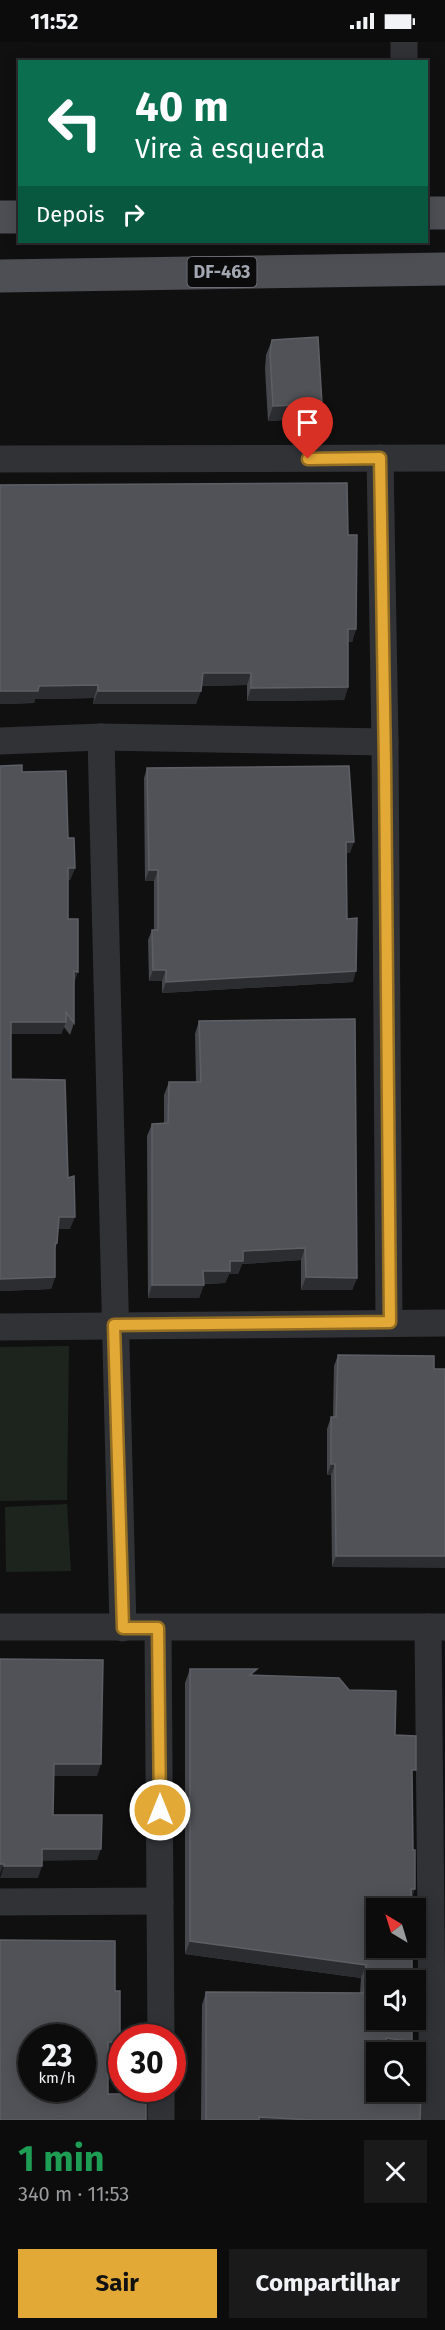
<!DOCTYPE html>
<html lang="pt">
<head>
<meta charset="utf-8">
<style>
  body { margin:0; font-family:"Fira Sans",sans-serif; background:#1a1a1b; color:#f1f3f6; height:100vh; display:flex; flex-direction:column; font-size:22px; white-space:nowrap }
  * { box-sizing:border-box; margin:0 }
  p { font-size:20px; color:#9a9b9d }
  .icon { flex:none; width:33px; height:33px; fill:none; stroke:currentColor; stroke-width:2; stroke-linecap:round; stroke-linejoin:round }
  .map { position:relative; height:2078px; overflow:hidden }
  .sheet { display:flex; flex-direction:column; background:#0c0c0d; flex:1 }
  .sheet>* { flex:none }
  .hud { position:absolute; left:18px; top:18px; width:410px; height:183px; border-radius:0px; box-shadow:0 3px 15px #0003,0 0 0 2px #2c2c2e; background:#0b6e4f; color:#fff; overflow:hidden }
  .needle { width:39px; rotate:322deg }
  .tools { position:absolute; left:366px; top:1856px; display:grid; gap:12px }
  .tools a { display:grid; place-items:center; width:60px; height:60px; border-radius:0px; background:#0c0c0d; box-shadow:0 3px 15px #0003,0 0 0 2px #2c2c2e; font-size:30px }
  .speed { position:absolute; left:18px; top:1982px; display:flex; gap:12px; font-size:30px; font-weight:700; text-align:center }
  .speed>* { display:grid; place-content:center; width:78px; height:78px; border-radius:50%; background:#0c0c0d; box-shadow:0 3px 15px #0003,0 0 0 2px #2c2c2e; line-height:1 }
  .speed small { font-size:15px; font-weight:400 }
  .speed .limit { border:9px solid #d22; background:#fff; color:#111 }
  .pin { position:absolute; display:grid; place-items:center; width:51px; height:51px; color:#fff; margin:-62px -26px; border-radius:50% 50% 50% 0; rotate:-45deg; box-shadow:0 0 6px #0007 }
  .pin .icon { rotate:45deg }
  .me { position:absolute; width:66px; margin:-33px; rotate:0deg; stroke-linejoin:round; filter:drop-shadow(0 0 4px #0008) }
  .turn { display:flex; align-items:center; gap:21px; height:126px; padding:0 18px; font-size:27px }
  .turn .icon { width:78px; height:78px; stroke-width:2.5 }
  .turn b { display:block; font-size:42px; line-height:51px }
  .then { display:flex; align-items:center; height:57px; padding:0 18px; background:#0003; gap:12px; font-size:22px }
  .round { display:grid; place-items:center; flex:none; width:63px; height:63px; border-radius:0px; background:#1a1a1b }
  .overview { display:flex; align-items:center; justify-content:space-between; height:102px; padding:0 18px }
  h1 { font-size:36px; font-weight:700; line-height:45px; color:#1e9e55 }
  .cta { display:flex; gap:12px; margin-top:auto; padding:12px 18px }
  .cta a { flex:1; height:69px; border-radius:0px; background:#e3a936; color:#111; font-size:24px; font-weight:700; line-height:69px; text-align:center }
  .cta a+a { background:#1a1a1b; color:#f1f3f6 }
  .status { display:flex; justify-content:space-between; align-items:center; height:42px; padding:0 30px; background:#0c0c0d; direction:ltr }
  .status svg { height:16px; fill:currentColor }
  .map>svg:first-child { display:block }
  .green { fill:#1d241e }
  .lines { fill:none; stroke-linecap:round; stroke-linejoin:round }
  .minor { stroke:#313236; stroke-width:27 }
  .primary { stroke:#4e4f55; stroke-width:33 }
  .wall { fill:#46474c }
  .shaded-wall { fill:#2c2d30 }
  .building { fill:#505257; stroke:#5d5f65; stroke-width:1.5; fill-rule:evenodd }
  .route-casing { stroke:#946e23; stroke-width:15 }
  .route { stroke:#e3a936; stroke-width:10 }
  .labels { text-anchor:middle; dominant-baseline:central; stroke-width:6; stroke-linejoin:round; paint-order:stroke }
  .shield { fill:#0b0b0c; stroke:#757880; stroke-width:1.5 }
  .shield-label { font-size:18px; font-weight:bold; fill:#a2a7b1 }
</style>
</head>
<body>
<div class="status"><b>11:52</b><svg viewBox="0 0 49 12"><path d="M0 12V9h3v3zM5 12V6h3v6zM10 12V3h3v9zM15 12V0h3v12zM26 1h20v11H26zM47 4h2v5h-2z"/></svg></div>
<div class="map">
<svg width="445" height="2078" viewBox="0 0 445 2078">
  <rect width="100%" height="100%" fill="#101011"/>
  <g class="green">
    <polygon points="69,1304 67,1458 0,1459 0,1305"/>
    <polygon points="67,1462 71,1529 6,1530 5,1465"/>
  </g>
  <g class="lines">
    <g class="minor">
      <polyline points="404,20 404,0"/>
      <polyline points="380,416 385,700 389,1280"/>
      <polyline points="0,417 445,416"/>
      <polyline points="101,695 123,1586"/>
      <polyline points="0,699 101,695 385,700"/>
      <polyline points="0,1285 445,1281"/>
      <polyline points="0,1585 445,1585"/>
      <polyline points="428,1585 433,2078"/>
      <polyline points="158,1586 161,1995"/>
      <polyline points="0,1860 160,1859"/>
      <polyline points="161,2046 161,2078"/>
    </g>
    <g class="primary">
      <polyline points="426,171 445,171"/>
      <polyline points="0,175 20,175"/>
      <polyline points="0,234 445,227"/>
    </g>
  </g>
  <g class="wall">
    <polygon points="272,298 316,376 268,379 265,327 266,313"/>
    <polygon points="348,493 356,587 352,600 348,600 348,645 344,658 247,659 247,643 201,644 196,662 93,662 94,656 35,657 34,661 0,662"/>
    <polygon points="0,724 22,730 68,796 75,826 70,838 68,838 68,877 74,940 74,981 70,993 64,985 61,992 11,992 11,1037 68,1136 70,1187 58,1187 57,1201 55,1207 55,1235 51,1247 0,1249"/>
    <polygon points="147,726 350,811 346,811 347,877 353,940 162,951 162,939 149,939 148,898 152,888 154,888 154,839 145,839 144,736"/>
    <polygon points="199,979 357,1236 352,1248 301,1248 301,1218 242,1222 238,1232 229,1232 225,1241 204,1242 199,1256 148,1256 147,1094 152,1082 164,1081 164,1053 169,1040 196,1040 195,992"/>
    <polygon points="338,1313 434,1314 332,1525 331,1433 327,1433 327,1387 331,1375 333,1375 334,1324"/>
    <polygon points="190,1627 255,1633 349,1648 395,1693 412,1737 411,1857 412,2000 408,2010 376,2010 387,2051 420,2078 201,2078 202,1963 206,1950 360,1951 361,1936 185,1912 185,1641"/>
  </g>
  <g class="shaded-wall">
    <polygon points="322,362 316,376 268,379 273,364"/>
    <polygon points="348,587 356,587 352,600 343,600"/>
    <polygon points="203,631 251,631 247,643 198,644"/>
    <polygon points="98,643 94,656 35,657 34,661 0,662 0,649 39,644"/>
    <polygon points="348,645 344,658 247,659 251,646"/>
    <polygon points="98,649 201,649 196,662 93,662"/>
    <polygon points="346,800 354,800 350,811 342,811"/>
    <polygon points="68,826 75,826 70,838 64,838"/>
    <polygon points="149,828 158,828 154,839 145,839"/>
    <polygon points="153,928 166,928 162,939 149,939"/>
    <polygon points="74,929 78,930 74,942"/>
    <polygon points="356,929 353,940 162,951 166,940"/>
    <polygon points="11,980 66,980 61,992 6,992"/>
    <polygon points="59,1175 75,1175 70,1187 54,1187"/>
    <polygon points="305,1206 301,1218 242,1222 238,1232 229,1232 225,1241 199,1242 203,1229 230,1219 243,1209"/>
    <polygon points="55,1235 51,1247 0,1249 0,1237"/>
    <polygon points="306,1235 357,1236 352,1248 301,1248"/>
    <polygon points="152,1243 204,1243 199,1256 148,1256"/>
    <polygon points="331,1422 335,1422 331,1433 327,1433"/>
    <polygon points="336,1514 445,1514 445,1526 332,1525"/>
    <polygon points="54,1722 101,1722 97,1734 49,1734"/>
    <polygon points="42,1807 101,1807 97,1818 37,1819"/>
    <polygon points="0,1822 4,1822 0,1832"/>
    <polygon points="4,1824 42,1824 38,1836 0,1836"/>
    <polygon points="411,1847 415,1847 411,1860"/>
    <polygon points="190,1899 366,1923 361,1936 185,1912"/>
    <polygon points="386,1996 412,2000 408,2010 386,2010"/>
    <polygon points="108,2000 120,2000 115,2013 103,2013"/>
    <polygon points="259,2075 311,2078 258,2078"/>
  </g>
  <g class="building">
    <polygon points="318,295 322,362 273,364 270,312 272,298"/>
    <polygon points="347,441 348,493 357,493 356,587 348,587 348,645 251,646 251,631 203,631 201,649 98,649 98,643 39,644 38,649 0,649 0,443"/>
    <polygon points="22,723 22,730 66,729 68,796 74,796 75,826 68,826 68,877 78,877 78,930 74,929 74,981 66,970 66,980 11,980 11,1037 65,1038 68,1136 74,1134 75,1175 59,1175 57,1201 55,1201 55,1235 0,1237 0,724"/>
    <polygon points="349,724 354,800 346,800 347,877 357,876 356,929 166,940 166,928 153,928 152,888 158,888 158,828 149,828 147,726"/>
    <polygon points="355,977 357,1236 306,1235 305,1206 243,1209 243,1219 230,1219 230,1229 203,1229 204,1243 152,1243 152,1082 168,1081 169,1040 201,1040 199,979"/>
    <polygon points="338,1313 434,1314 434,1327 445,1327 445,1514 336,1514 335,1422 331,1422 331,1375 336,1375"/>
    <polygon points="0,1617 103,1618 101,1722 54,1722 53,1773 102,1773 101,1807 42,1807 42,1824 4,1824 4,1822 0,1822"/>
    <polygon points="190,1627 257,1627 250,1633 339,1636 349,1648 396,1649 395,1693 416,1694 416,1728 412,1728 413,1808 415,1808 415,1847 411,1847 412,1866 376,1866 376,1905 412,1905 412,1938 376,1938 376,1977 412,1977 412,2000 386,1996 387,2010 376,2010 376,2049 387,2049 387,2051 421,2051 420,2078 311,2078 259,2075 259,2078 206,2078 206,1950 364,1951 366,1923 190,1899"/>
    <path d="M 0,1898 L 115,1899 L 115,1949 L 120,1949 L 120,2000 L 108,2000 L 108,2052 L 146,2052 L 146,2078 L 0,2078 ZM 32,1995 L 82,1995 L 82,2046 L 32,2046 Z"/>
  </g>
  <g class="lines">
    <g class="route-casing">
      <polyline id="route" points="160,1768 158,1586 123,1586 114,1283 390,1280 385,723 380,416 308,417"/>
    </g>
    <use href="#route" class="route"/>
  </g>
  <g class="labels">
    <rect class="shield" x="187.5" y="215" width="69" height="30" rx="4.5"/>
    <g class="shield-label">
      <text x="222" y="230">DF-463</text>
    </g>
  </g>
</svg>
<div class="tools">
<a><svg class="needle" viewBox="-14 -14 28 28"><path d="M0-13l5 13h-10z" fill="#e53935"/><path d="M0 13l5-13h-10z" fill="#9a9b9d"/></svg></a>
<a><svg class="icon" aria-label="sound" viewBox="0 0 24 24"><path d="M4 9h4l5-4v14l-5-4H4zM17 9q2 3 0 6"/></svg></a>
<a><svg class="icon" aria-label="search" viewBox="0 0 24 24"><circle cx="10" cy="10" r="6"/><path d="M15 15l6 6"/></svg></a>
</div>
<div class="speed"><div>23<small>km/h</small></div><div class="limit">30</div></div>
<div class="pin" style="left:308px;top:417px;background:#d93025"><svg class="icon" aria-label="arrive" viewBox="0 0 24 24"><path d="M6 21V4h12l-3 4 3 4H6"/></svg></div>
<svg class="me" style="left:160px;top:1768px" viewBox="-20 -20 40 40"><circle r="17" fill="#e3a936" stroke="#fff" stroke-width="3"/><path d="M0-11L8 9 0 5-8 9z" fill="#fff"/></svg>
<div class="hud">
<div class="turn"><svg class="icon" aria-label="left" viewBox="0 0 24 24"><path d="M17 20v-9H6M10 6l-5 5 5 5"/></svg><div><b>40 m</b>Vire à esquerda</div></div>
<div class="then">Depois<svg class="icon" aria-label="right" viewBox="0 0 24 24"><path d="M7 20v-9h11M14 6l5 5-5 5"/></svg></div>
</div>
</div>
<section class="sheet">
<div class="overview"><div><h1>1 min</h1><p>340 m · 11:53</p></div><a class="round"><svg class="icon" aria-label="close" viewBox="0 0 24 24"><path d="M6 6l12 12M18 6L6 18"/></svg></a></div>
<div class="cta"><a>Sair</a><a>Compartilhar</a></div>
</section>
</body>
</html>
